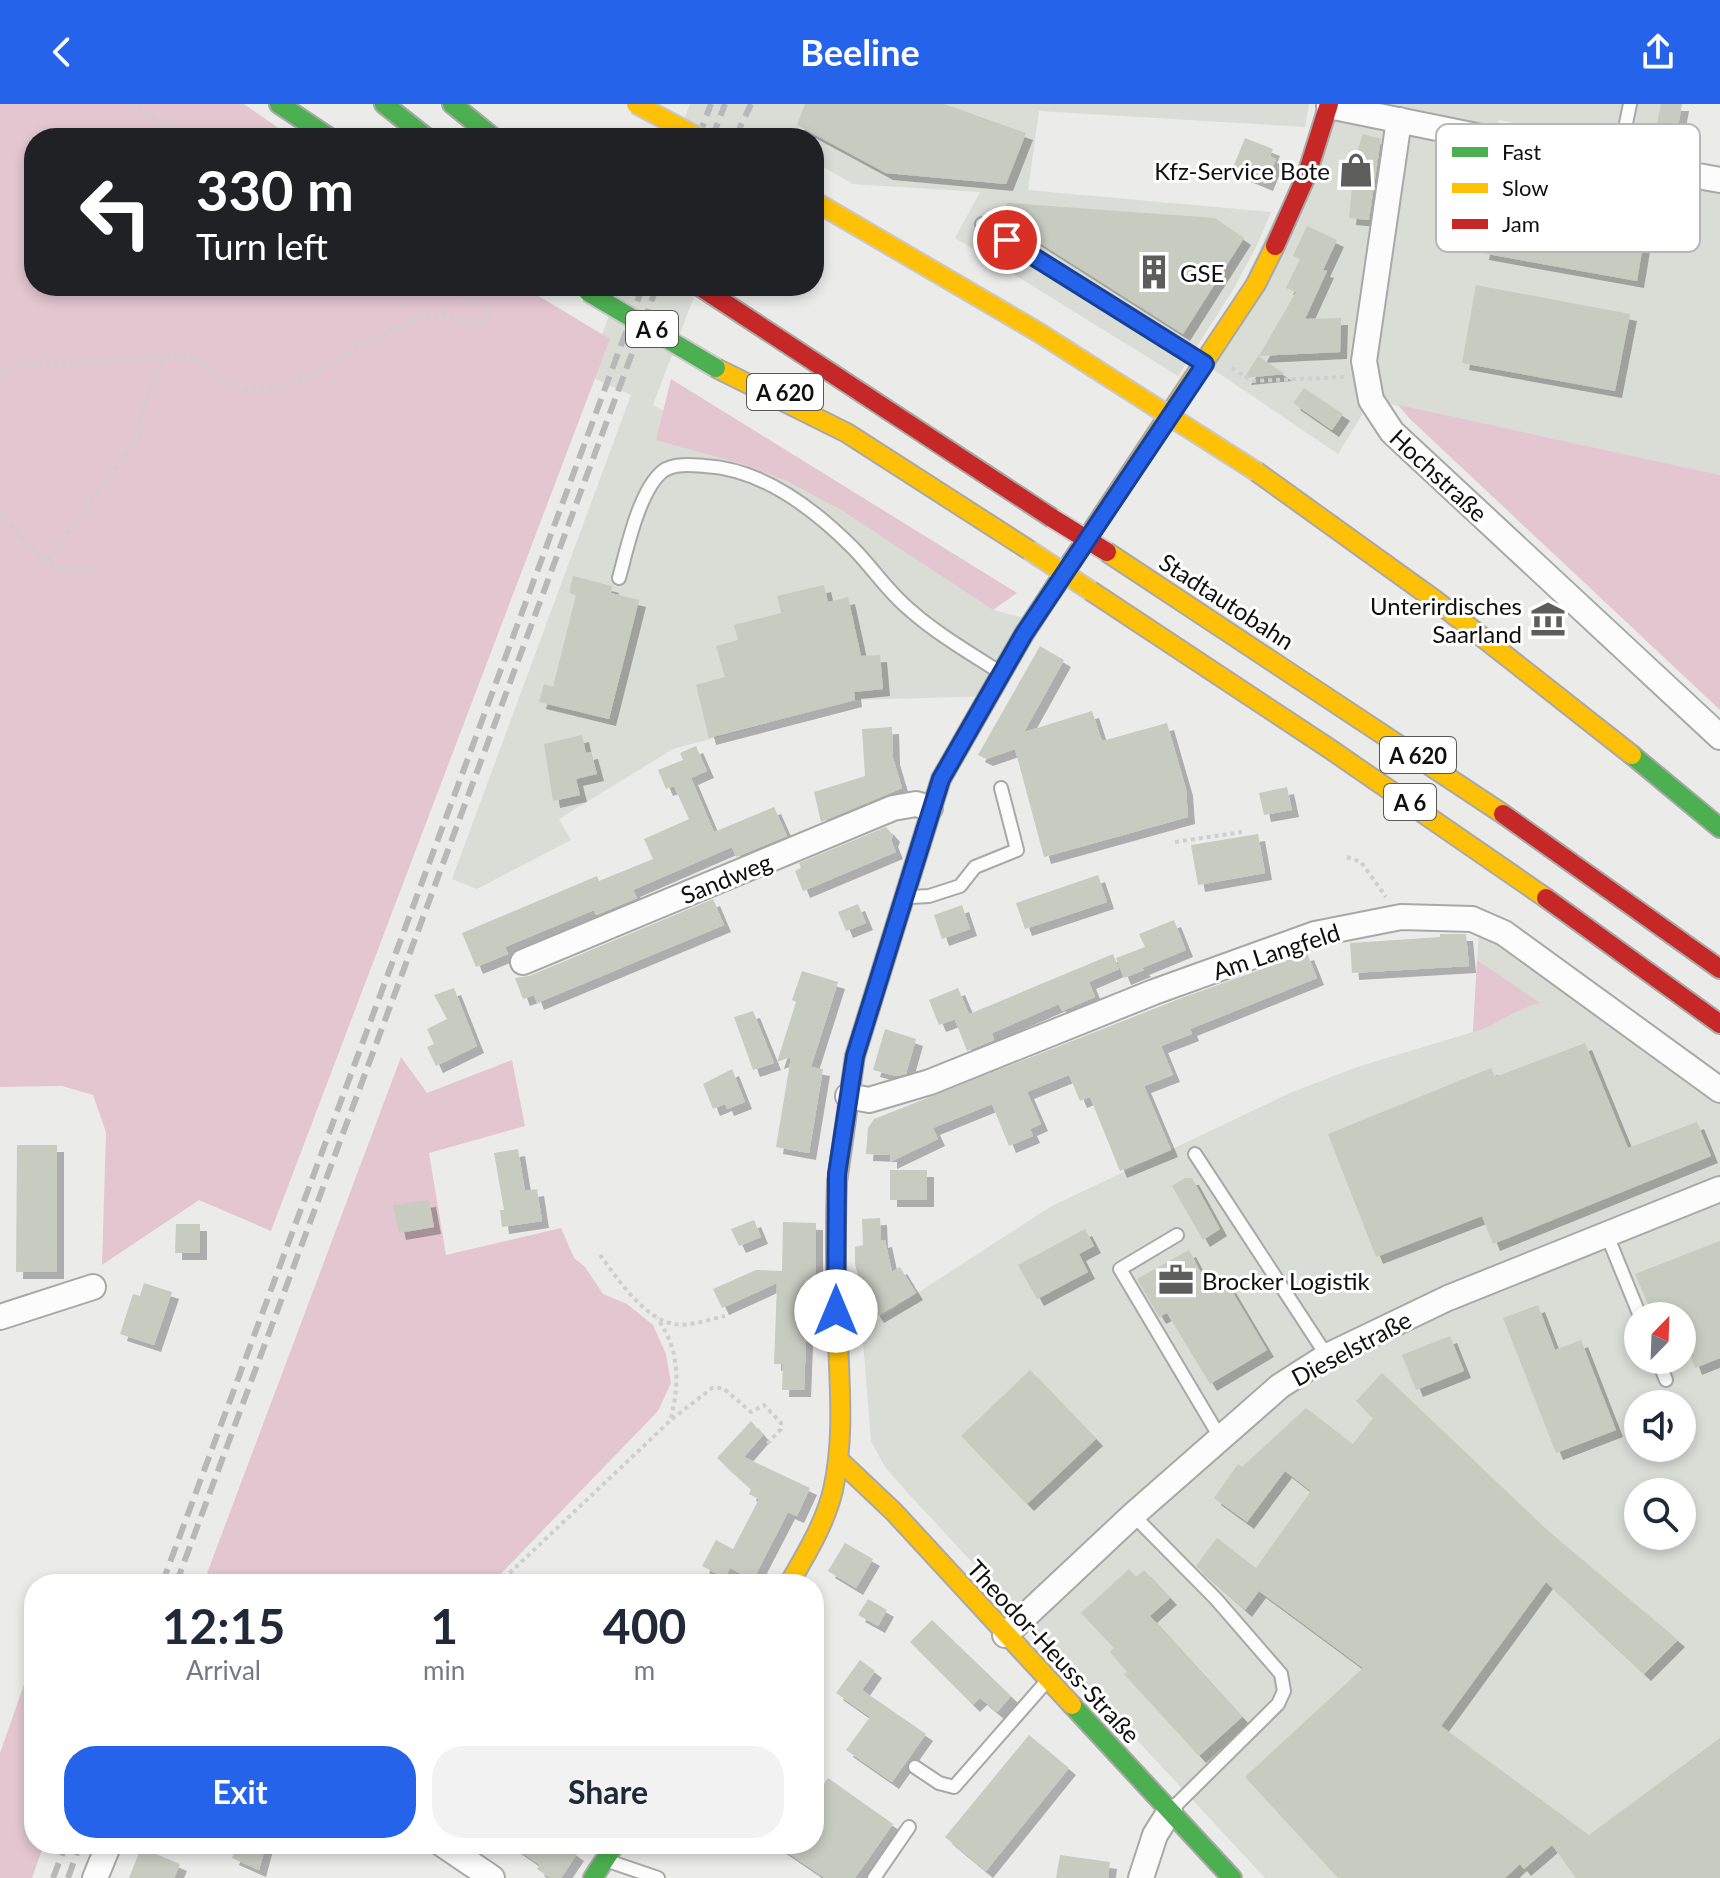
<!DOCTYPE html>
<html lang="en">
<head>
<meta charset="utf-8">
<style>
  body { margin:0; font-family:Lato,sans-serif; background:#f2f2f3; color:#1f2937; height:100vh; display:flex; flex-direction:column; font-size:30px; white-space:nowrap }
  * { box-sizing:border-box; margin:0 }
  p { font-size:26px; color:#747a83 }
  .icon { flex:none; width:44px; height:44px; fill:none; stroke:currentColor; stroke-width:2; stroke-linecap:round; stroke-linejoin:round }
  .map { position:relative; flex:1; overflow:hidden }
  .details { position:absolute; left:24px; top:1470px; width:800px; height:280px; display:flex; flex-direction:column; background:#fff; border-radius:32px; box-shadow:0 4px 12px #0003 }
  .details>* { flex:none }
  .hud { position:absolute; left:24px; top:24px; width:800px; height:168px; border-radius:32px; box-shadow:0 4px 12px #0003; background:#202124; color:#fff; overflow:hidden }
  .needle { width:52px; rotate:23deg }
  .fabs { position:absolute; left:1624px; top:1198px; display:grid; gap:16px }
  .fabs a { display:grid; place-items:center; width:72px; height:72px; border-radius:50%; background:#fff; box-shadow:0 4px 12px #0003; font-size:40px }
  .pin { position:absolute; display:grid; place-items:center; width:68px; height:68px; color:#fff; margin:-34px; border:4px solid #fff; border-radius:50%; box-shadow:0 2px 8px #0007 }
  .me { position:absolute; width:88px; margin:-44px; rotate:0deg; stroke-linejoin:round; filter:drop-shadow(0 0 6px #0008) }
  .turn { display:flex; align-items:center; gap:28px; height:168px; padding:0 40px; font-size:36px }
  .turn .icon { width:104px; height:104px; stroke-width:2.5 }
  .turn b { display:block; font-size:56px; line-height:68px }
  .eta { display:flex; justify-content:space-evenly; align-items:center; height:136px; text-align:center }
  .eta b { font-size:48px; font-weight:700; line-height:56px }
  .button { display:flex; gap:16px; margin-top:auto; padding:16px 40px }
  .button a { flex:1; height:92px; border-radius:32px; background:#2563eb; color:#fff; font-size:32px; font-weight:700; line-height:92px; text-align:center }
  .button a+a { background:#f2f2f3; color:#1f2937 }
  header { display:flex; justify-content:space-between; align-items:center; height:104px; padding:0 40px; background:#2563eb; color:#fff; font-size:36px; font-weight:700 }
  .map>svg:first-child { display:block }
  .built { fill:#dadcd6; fill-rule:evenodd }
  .green { fill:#e3c6cf }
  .building { fill:#c8cbc0; filter:url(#shadow) }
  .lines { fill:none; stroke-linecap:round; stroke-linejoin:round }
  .lane-casing { stroke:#a8a8a7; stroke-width:16 }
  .street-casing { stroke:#a8a8a7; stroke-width:28 }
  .fast-casing { stroke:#a8a8a7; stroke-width:22 }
  .slow-casing { stroke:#a8a8a7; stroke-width:22 }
  .jam-casing { stroke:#a8a8a7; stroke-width:22 }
  .path { stroke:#cecfce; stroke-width:4; stroke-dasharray:4 4; stroke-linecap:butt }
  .lane { stroke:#fcfcfc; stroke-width:12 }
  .street { stroke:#fcfcfc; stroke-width:24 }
  .fast { stroke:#4caf50; stroke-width:18 }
  .slow { stroke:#ffc107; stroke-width:18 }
  .jam { stroke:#c62828; stroke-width:18 }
  .rail { stroke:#b8b8b8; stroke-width:6; stroke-dasharray:16 8; stroke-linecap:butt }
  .fast-bridge-casing { stroke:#c8c8c8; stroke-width:22; stroke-linecap:butt }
  .slow-bridge-casing { stroke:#c8c8c8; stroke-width:22; stroke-linecap:butt }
  .jam-bridge-casing { stroke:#c8c8c8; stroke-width:22; stroke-linecap:butt }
  .fast-bridge { stroke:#4caf50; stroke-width:18 }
  .slow-bridge { stroke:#ffc107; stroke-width:18 }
  .jam-bridge { stroke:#c62828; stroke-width:18 }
  .route-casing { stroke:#184099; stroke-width:20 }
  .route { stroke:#2563eb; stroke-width:14 }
  .labels { text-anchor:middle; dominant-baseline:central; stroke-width:6; stroke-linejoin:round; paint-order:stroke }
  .shield { fill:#fff; stroke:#585857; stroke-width:2 }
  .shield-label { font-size:22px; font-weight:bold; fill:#10100f }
  .poi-label { font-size:24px; fill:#10100f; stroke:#fff; text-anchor:end }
  .street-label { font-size:24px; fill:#10100f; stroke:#fff }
  .key { fill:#fff; stroke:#b7b7b7; stroke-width:2 }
  .key-label { font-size:22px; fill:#10100f }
</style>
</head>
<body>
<header><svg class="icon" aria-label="back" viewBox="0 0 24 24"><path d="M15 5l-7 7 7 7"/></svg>Beeline<svg class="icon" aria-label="share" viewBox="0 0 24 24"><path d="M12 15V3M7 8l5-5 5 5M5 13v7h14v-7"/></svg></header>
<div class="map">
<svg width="1720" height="1774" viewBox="0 0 1720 1774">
  <defs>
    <filter id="shadow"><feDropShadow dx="7" dy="7" stdDeviation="0" flood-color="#0004"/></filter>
  </defs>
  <rect width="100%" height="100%" fill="#ebecea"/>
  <g class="built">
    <polygon points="690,0 1309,0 1305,23 1039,7 1028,86 1271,108 1256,143 1233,186 1178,272 955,134 980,88 853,80 814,58 814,34 677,34"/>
    <polygon points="1329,0 1682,0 1673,48 1499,16 1496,36 1720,76 1720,371 1371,296 1338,350 1205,260"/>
    <polygon points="620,182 698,182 653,301 841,406 993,506 1037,517 993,592 855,596 673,645 559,715 571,736 477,785 452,775 631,291 587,271"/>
    <path d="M 1481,825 L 1720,993 L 1720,1774 L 1265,1774 L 905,1386 L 885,1363 L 871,1337 L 862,1225 L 1050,1103 L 1290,989 L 1357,963 L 1473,928 L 1479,827 ZM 1638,1212 L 1682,1212 L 1682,1256 L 1638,1256 ZM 1638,1300 L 1682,1300 L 1682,1344 L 1638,1344 ZM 1638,1388 L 1682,1388 L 1682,1432 L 1638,1432 Z"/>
  </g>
  <g class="green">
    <polygon points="0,0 244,0 293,34 34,34 34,182 522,182 610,235 271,1127 199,1096 102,1161 106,1028 93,991 62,982 0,983"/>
    <polygon points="671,275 1017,489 993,506 841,406 787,377 743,360 656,336"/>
    <polygon points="1398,301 1720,371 1720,606 1410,315"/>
    <path d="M 1477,856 L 1540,899 C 1515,904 1497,922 1473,928 Z"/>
    <polygon points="401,953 427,989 512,956 525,1022 429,1049 446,1151 561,1124 574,1154 585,1163 603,1190 627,1200 653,1221 666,1250 671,1279 658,1307 491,1480 203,1480"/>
    <polygon points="27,1572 34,1575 34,1740 44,1740 32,1774 0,1774 0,1649"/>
  </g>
  <g class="building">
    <polygon points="805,0 944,0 1026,29 1006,80 886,69 797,21"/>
    <polygon points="1661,0 1682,0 1677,28 1656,24"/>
    <polygon points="1363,30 1381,35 1369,116 1349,114 1353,74 1348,74"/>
    <polygon points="1245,34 1273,45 1270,52 1276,55 1266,80 1232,66"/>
    <polygon points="1008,99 1215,114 1244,134 1183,230 999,113"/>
    <polygon points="1491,101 1645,129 1637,177 1482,149"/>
    <polygon points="1307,122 1337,136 1323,166 1327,167 1305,215 1341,214 1340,248 1259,252 1296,188 1286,184 1300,155 1293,152"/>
    <polygon points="1476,181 1630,210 1615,287 1462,259"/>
    <polygon points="1258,252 1285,270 1244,274"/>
    <polygon points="1304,284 1343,310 1332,326 1293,299"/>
    <polygon points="573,472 612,482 611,489 639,496 609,615 539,598 544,580 553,583 576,491 569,489"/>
    <polygon points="824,481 828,498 848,493 861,552 880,551 883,585 854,588 855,596 709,634 696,581 725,573 716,542 738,536 734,521 781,509 777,492"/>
    <polygon points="1040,542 1064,556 1024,628 1092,607 1102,637 1167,619 1186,685 1188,713 1044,753 1015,645 986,655 978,651"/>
    <polygon points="892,623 893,654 902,684 821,718 814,688 865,672 862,625"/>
    <polygon points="582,631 586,649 591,648 597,670 576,675 580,691 553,697 544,640"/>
    <polygon points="696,642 707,667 691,674 714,728 774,703 787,732 736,753 732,743 633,786 637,794 596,811 594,806 505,843 508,850 476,863 462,829 597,772 599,777 653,755 644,735 689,715 674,682 666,685 658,666 683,656 680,649"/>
    <polygon points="1287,683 1292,706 1264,711 1259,689"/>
    <polygon points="886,723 893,731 891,736 896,748 803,787 795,767 801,764 799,759"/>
    <polygon points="1258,730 1265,769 1198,781 1191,741"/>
    <polygon points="1098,771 1107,798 1025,825 1016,799"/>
    <polygon points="713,795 724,821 537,899 534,891 523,895 515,874 529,872"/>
    <polygon points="858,800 866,819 846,827 838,808"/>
    <polygon points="962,801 970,825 942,835 934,811"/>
    <polygon points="1174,816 1186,846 1142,864 1144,866 1124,874 1116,854 1145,843 1139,830"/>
    <polygon points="1440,830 1466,830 1469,862 1352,869 1350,839 1440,833"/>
    <polygon points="1307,849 1317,874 1190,925 1192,930 1161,942 1173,971 1144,982 1171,1046 1120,1067 1090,993 1080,997 1069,971 1027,988 1041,1020 1030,1025 1033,1032 1009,1042 992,1000 933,1024 938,1035 890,1058 890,1051 866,1050 868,1024 874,1015 1179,895"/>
    <polygon points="1113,850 1119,865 1089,878 1095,893 1062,907 1059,900 992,929 994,936 967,947 955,916"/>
    <polygon points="802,867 838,878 811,963 823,965 809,1049 776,1043 791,953 777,958 796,898 792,896"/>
    <polygon points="454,884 477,942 436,962 427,943 434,940 427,925 447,915 434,891"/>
    <polygon points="958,884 969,910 939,921 929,896"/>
    <polygon points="753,907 774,959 753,966 734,913"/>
    <polygon points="885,925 916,935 906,970 896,972 873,966"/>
    <polygon points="1585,939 1628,1044 1697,1018 1711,1052 1493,1140 1482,1112 1376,1153 1328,1030 1491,964 1495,973"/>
    <polygon points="732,965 745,998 727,1005 725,1000 713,1005 703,980"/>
    <polygon points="17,1041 57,1041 57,1168 16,1168"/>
    <polygon points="518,1045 525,1087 537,1085 542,1117 502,1123 500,1106 504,1106 494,1049"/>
    <rect x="890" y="1066" width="37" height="30"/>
    <polygon points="1185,1074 1192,1074 1220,1125 1203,1136 1172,1082"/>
    <polygon points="429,1096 434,1123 399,1129 393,1101"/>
    <polygon points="880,1114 881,1137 885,1136 892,1168 900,1163 916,1189 877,1212 862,1188 855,1160 855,1143 863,1141 862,1115"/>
    <polygon points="754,1116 761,1133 739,1142 731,1125"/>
    <polygon points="783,1118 816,1119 816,1186 808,1186 804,1286 782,1286 783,1260 774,1260 777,1179 722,1204 713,1185 756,1166 782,1167"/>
    <polygon points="176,1120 200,1120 200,1149 175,1149"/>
    <polygon points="1085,1125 1094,1142 1079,1150 1088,1168 1037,1195 1018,1161"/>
    <polygon points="1720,1137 1720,1254 1695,1264 1686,1239 1682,1241 1682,1212 1653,1212 1635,1170"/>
    <polygon points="1189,1146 1210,1186 1226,1177 1267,1246 1210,1280 1167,1209 1159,1213 1137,1175"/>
    <polygon points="144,1179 172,1188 154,1241 120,1230 133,1190 140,1192"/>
    <polygon points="1538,1201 1555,1246 1581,1236 1616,1326 1556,1349 1503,1214"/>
    <polygon points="1450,1232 1464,1267 1416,1286 1402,1251"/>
    <polygon points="1030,1266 1096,1335 1027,1400 961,1332"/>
    <polygon points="1382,1269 1546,1425 1678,1536 1644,1570 1546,1478 1441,1622 1589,1731 1720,1634 1720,1774 1576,1774 1552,1741 1524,1765 1520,1760 1505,1774 1338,1774 1245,1673 1363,1564 1259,1487 1245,1506 1196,1462 1217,1434 1256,1464 1311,1387 1285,1367 1247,1418 1214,1394 1238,1360 1242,1363 1306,1304 1353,1340 1373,1314 1356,1297"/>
    <polygon points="751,1317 763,1331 744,1353 810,1384 797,1412 788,1408 753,1476 730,1464 725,1474 702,1462 716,1436 733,1445 759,1395 749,1390 751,1385 717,1354"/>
    <polygon points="845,1439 873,1455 856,1484 828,1467"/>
    <polygon points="1129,1465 1136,1473 1144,1466 1170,1494 1150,1512 1242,1613 1199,1652 1124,1570 1127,1568 1110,1548 1114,1544 1081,1509"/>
    <polygon points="868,1495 887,1506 878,1522 858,1511"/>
    <polygon points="932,1516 1011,1592 997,1608 980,1594 973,1601 910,1538"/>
    <polygon points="860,1556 875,1567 862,1586 926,1630 892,1678 846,1646 870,1613 836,1589"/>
    <polygon points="1029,1631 1069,1664 986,1767 945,1733"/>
    <polygon points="828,1674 893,1720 855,1774 825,1774 775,1740 814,1740 814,1694"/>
    <polygon points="238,1740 266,1740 259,1766 232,1754"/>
    <polygon points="510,1740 563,1740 577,1750 561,1774 550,1774 537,1765 540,1761"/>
    <polygon points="141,1744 180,1760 174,1774 129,1774"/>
    <polygon points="1060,1751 1110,1758 1108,1774 1056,1774"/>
  </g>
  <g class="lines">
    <g class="lane-casing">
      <g id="lane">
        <polyline points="1618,58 1630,0"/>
        <polyline points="982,120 1202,259"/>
        <path d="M 619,474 C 627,445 639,386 663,367 C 674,359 692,361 705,362 C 762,365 813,404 852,443 C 873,464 886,486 910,506 C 937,530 970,549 1001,569"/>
        <polyline points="910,793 929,792 960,782 975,763 1017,746 1001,684"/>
        <polyline points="1195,1050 1327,1252"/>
        <polyline points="1177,1131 1120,1165 1221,1335"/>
        <polyline points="1607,1131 1640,1212"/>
        <polyline points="1658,1256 1666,1276"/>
        <polyline points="1133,1411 1216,1495 1281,1570 1284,1587 1278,1600 1173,1704"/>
        <polyline points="915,1663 939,1679 954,1683 1046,1578"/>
        <polyline points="608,1757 658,1774"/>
        <polyline points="874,1774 909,1723"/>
      </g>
    </g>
    <g class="street-casing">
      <g id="street">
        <polyline points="1329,2 1496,36 1720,76"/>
        <polyline points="1399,16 1364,257 1371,296 1392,328 1720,633"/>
        <polyline points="523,858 893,704 916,700 930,704"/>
        <polyline points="848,992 869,996 930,978 1154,888 1315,830 1401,813 1472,815 1504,829 1720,986"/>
        <polyline points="0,1213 93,1183"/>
        <polyline points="1005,1531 1133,1411 1280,1282 1327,1252 1448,1194 1720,1085"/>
        <polyline points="442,1740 492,1774"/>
        <polyline points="95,1774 109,1740"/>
        <polyline points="1141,1774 1155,1731 1170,1707"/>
      </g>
    </g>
    <g class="fast-casing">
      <g id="fast">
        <polyline points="279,0 330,34"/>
        <polyline points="384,0 427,34"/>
        <polyline points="452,0 494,34"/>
        <polyline points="1632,651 1720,724"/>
        <polyline points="837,1078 855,952 941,675 1024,530 1072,457"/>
        <polyline points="1072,1601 1232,1774"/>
        <polyline points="593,1774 615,1740"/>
      </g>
    </g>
    <g class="slow-casing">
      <g id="slow">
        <polyline points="716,264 847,329 1029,446"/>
        <polyline points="1257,368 1435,496 1632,651"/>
        <polyline points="1107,448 1503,710"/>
        <polyline points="1072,457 1256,180 1275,142"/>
        <polyline points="1091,487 1330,645 1546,794"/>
        <polyline points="839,1356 894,1408 1072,1601"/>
        <path d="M 789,1480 C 806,1450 825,1420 833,1386 C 844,1338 840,1287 838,1238 C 836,1185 835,1132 837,1078"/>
      </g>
    </g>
    <g class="jam-casing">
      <g id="jam">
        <polyline points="1275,142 1307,70 1329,0"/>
        <polyline points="699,182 1052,414"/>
        <polyline points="1503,710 1720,865"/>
        <polyline points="1546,794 1720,920"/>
      </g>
    </g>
    <g class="path">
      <polyline points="132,0 187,34"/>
      <polyline points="1232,264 1252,277 1347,273"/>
      <polyline points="0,269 18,262 186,252 203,259 220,277 246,286 282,283 324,264 361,241 420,213 444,210 479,222 487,219 489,208 451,182"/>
      <path d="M 0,408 C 30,443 46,474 98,464"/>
      <polyline points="48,455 141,329 140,312 164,253"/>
      <polyline points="1175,738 1242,728"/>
      <polyline points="1347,753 1361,758 1386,793"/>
      <path d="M 600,1151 C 617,1174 644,1215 674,1220 C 689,1223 710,1215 725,1212"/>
      <polyline points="672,1315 712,1284 723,1284 751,1308 764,1301 781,1319 781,1325 766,1341"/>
      <path d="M 498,1480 L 670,1317 C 680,1281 680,1245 657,1214"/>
    </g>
    <use href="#lane" class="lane"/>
    <use href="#street" class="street"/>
    <use href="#fast" class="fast"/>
    <use href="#slow" class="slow"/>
    <use href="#jam" class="jam"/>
    <g class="rail">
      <polyline points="698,34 711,0"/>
      <polyline points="712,34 725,0"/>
      <polyline points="735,34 751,0"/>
      <polyline points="162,1480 643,182"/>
      <polyline points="176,1480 657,182"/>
      <polyline points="53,1774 66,1740"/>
      <polyline points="68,1774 80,1740"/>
    </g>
    <g class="fast-bridge-casing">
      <polyline id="fast-bridge" points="588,188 716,264"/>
    </g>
    <g class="slow-bridge-casing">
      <g id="slow-bridge">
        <polyline points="636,0 700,34"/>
        <polyline points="814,97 1038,228 1257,368"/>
        <polyline points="1029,446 1091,487"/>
      </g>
    </g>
    <g class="jam-bridge-casing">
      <polyline id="jam-bridge" points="1052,414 1107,448"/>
    </g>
    <use href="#fast-bridge" class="fast-bridge"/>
    <use href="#slow-bridge" class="slow-bridge"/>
    <use href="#jam-bridge" class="jam-bridge"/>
  </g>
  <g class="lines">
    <g class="route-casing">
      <polyline id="route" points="836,1207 837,1070 855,952 941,675 1024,530 1205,260 1007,136"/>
    </g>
    <use href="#route" class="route"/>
  </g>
  <defs>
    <g id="shop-bare" transform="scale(2.76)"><path d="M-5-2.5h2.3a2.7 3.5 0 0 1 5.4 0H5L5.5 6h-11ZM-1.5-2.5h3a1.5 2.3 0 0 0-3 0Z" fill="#5d5d5c" stroke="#fff" stroke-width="2.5" paint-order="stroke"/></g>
    <g id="building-bare" transform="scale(2.76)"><path d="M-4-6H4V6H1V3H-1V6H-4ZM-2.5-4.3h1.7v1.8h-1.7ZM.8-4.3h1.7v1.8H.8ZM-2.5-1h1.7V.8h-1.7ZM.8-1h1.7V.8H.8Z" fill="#5d5d5c" stroke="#fff" stroke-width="2.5" paint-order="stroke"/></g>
    <g id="museum-bare" transform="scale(2.76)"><path d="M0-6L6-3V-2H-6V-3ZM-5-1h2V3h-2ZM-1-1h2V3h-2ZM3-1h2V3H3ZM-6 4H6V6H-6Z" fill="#5d5d5c" stroke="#fff" stroke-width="2.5" paint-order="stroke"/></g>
    <g id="office-bare" transform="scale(2.76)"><path d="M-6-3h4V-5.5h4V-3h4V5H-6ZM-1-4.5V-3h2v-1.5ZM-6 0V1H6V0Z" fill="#5d5d5c" stroke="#fff" stroke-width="2.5" paint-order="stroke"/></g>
  </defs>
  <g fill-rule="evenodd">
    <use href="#shop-bare" x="1356" y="66"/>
    <use href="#building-bare" x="1154" y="168"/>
    <use href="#museum-bare" x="1548" y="515"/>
    <use href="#office-bare" x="1176" y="1176"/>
  </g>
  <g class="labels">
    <g class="shield">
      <rect x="626" y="207" width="52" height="36" rx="6"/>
      <rect x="747" y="270" width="76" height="36" rx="6"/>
      <rect x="1380" y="633" width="76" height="36" rx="6"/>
      <rect x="1384" y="680" width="52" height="36" rx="6"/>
    </g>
    <g class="shield-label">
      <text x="652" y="225">A 6</text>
      <text x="785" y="288">A 620</text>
      <text x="1418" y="651">A 620</text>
      <text x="1410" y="698">A 6</text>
    </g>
    <g class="poi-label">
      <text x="1330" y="66">Kfz-Service Bote</text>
      <text x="1180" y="168" text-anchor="start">GSE</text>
      <text x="1522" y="501">Unterirdisches<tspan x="1522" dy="28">Saarland</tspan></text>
      <text x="1202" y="1176" text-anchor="start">Brocker Logistik</text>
    </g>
    <g class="street-label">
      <text transform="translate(1439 371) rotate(43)">Hochstraße</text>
      <text transform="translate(1227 497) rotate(33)">Stadtautobahn</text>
      <text transform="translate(726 774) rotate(-22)">Sandweg</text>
      <text transform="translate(1276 847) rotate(-18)">Am Langfeld</text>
      <text transform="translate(1351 1244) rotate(-28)">Dieselstraße</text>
      <text transform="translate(1054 1547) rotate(47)">Theodor-Heuss-Straße</text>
    </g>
  </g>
  <rect x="1436" y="20" width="264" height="128" rx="12" class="key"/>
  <rect x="1452" y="43" width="36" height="10" fill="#4caf50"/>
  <rect x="1452" y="79" width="36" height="10" fill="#ffc107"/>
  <rect x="1452" y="115" width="36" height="10" fill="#c62828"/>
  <g class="key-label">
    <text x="1502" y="56">Fast</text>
    <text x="1502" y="92">Slow</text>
    <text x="1502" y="128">Jam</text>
  </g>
</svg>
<div class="fabs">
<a><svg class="needle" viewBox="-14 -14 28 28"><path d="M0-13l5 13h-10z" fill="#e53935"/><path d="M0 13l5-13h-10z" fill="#747a83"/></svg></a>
<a><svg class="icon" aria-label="sound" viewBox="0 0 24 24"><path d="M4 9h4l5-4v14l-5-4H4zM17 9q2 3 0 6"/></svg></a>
<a><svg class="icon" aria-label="search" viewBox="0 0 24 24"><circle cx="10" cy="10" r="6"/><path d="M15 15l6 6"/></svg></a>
</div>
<div class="pin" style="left:1007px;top:136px;background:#d93025"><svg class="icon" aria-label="arrive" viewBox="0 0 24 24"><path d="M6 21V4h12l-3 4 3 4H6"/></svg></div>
<svg class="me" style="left:836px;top:1207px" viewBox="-20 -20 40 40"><circle r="19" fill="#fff"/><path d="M0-13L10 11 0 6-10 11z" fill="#2563eb"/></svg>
<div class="hud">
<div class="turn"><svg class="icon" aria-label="left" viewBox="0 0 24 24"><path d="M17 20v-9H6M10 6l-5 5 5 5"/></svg><div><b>330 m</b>Turn left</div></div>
</div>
<section class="details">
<div class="eta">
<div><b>12:15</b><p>Arrival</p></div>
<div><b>1</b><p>min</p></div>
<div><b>400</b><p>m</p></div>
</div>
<div class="button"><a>Exit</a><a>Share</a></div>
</section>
</div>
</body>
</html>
